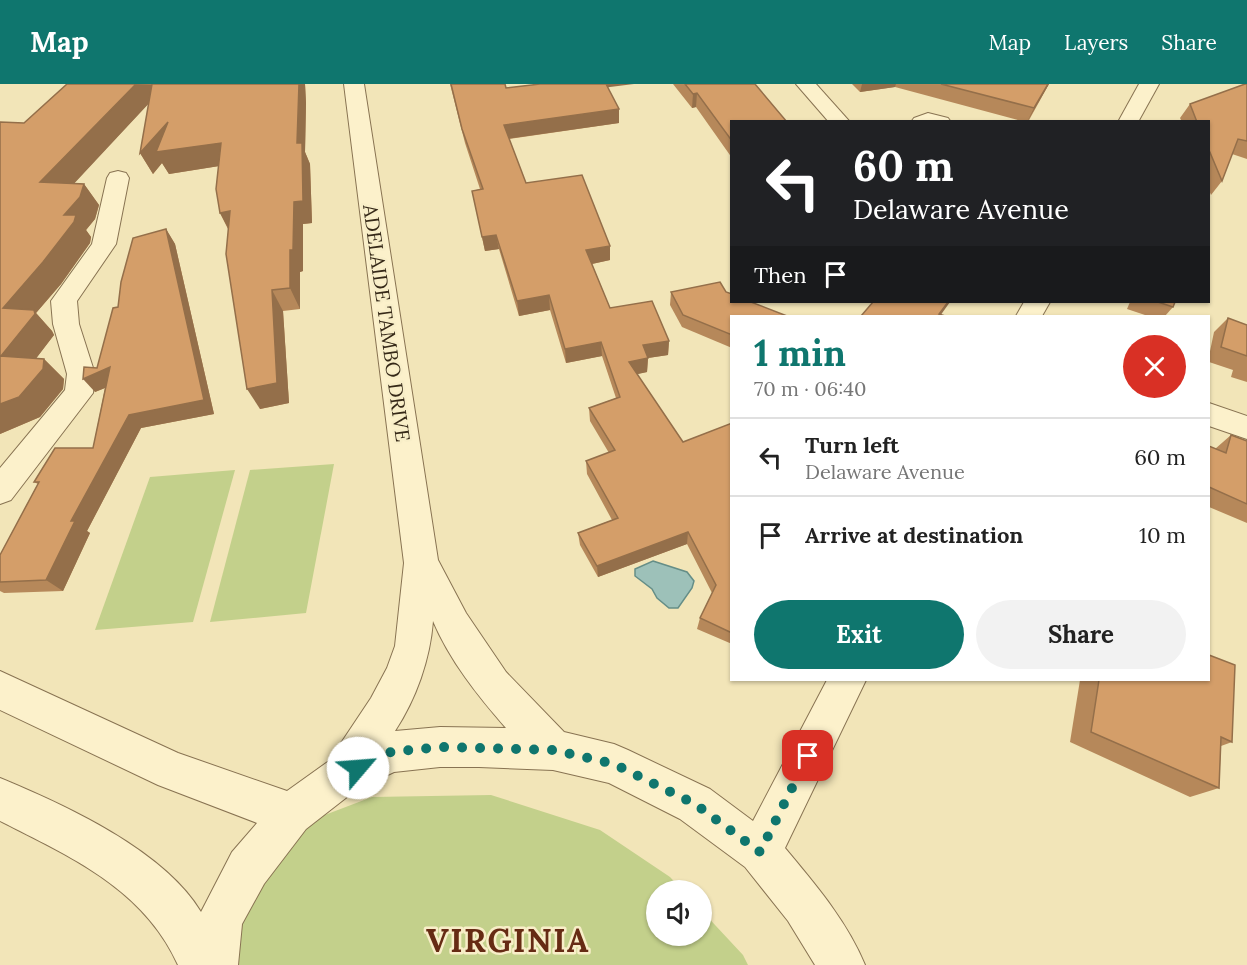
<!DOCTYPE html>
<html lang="en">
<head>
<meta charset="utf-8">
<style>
  body { margin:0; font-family:Lora,serif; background:#f2f2f2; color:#222; height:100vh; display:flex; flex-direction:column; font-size:22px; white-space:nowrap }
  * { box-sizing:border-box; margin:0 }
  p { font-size:20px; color:#767676 }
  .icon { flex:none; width:33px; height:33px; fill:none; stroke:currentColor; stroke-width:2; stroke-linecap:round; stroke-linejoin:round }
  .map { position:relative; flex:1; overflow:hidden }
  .details { position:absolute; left:730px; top:231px; width:480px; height:366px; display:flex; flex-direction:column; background:#fff; border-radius:0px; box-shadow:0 2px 4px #0004 }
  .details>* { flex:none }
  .guide { position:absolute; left:730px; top:36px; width:480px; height:183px; border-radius:0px; box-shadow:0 2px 4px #0004; background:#202124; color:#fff; overflow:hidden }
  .tools { position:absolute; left:646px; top:796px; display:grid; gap:12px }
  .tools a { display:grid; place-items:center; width:66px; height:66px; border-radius:50%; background:#fff; box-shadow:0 2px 4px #0004; font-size:30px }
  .pin { position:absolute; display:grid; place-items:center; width:51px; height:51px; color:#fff; margin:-26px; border-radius:12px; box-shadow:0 3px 9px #0006 }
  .me { position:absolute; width:66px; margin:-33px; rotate:63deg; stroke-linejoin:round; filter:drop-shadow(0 0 4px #0008) }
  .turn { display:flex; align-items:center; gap:21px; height:126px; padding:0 24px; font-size:27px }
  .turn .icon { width:78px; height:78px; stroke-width:2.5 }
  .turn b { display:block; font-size:42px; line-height:51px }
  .then { display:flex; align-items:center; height:57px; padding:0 24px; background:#0003; gap:12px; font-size:22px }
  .round { display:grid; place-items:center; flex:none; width:63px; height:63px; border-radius:32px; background:#f2f2f2 }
  .summary { display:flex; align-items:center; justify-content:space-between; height:102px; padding:0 24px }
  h1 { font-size:36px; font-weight:800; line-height:45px; color:#0f766e }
  .action { display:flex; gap:12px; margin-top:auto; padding:12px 24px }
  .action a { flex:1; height:69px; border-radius:36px; background:#0f766e; color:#fff; font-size:24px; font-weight:800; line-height:69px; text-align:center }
  .action a+a { background:#f2f2f2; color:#222 }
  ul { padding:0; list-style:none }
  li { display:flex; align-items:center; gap:18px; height:78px; padding:0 24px; border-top:2px solid #e0e0e0 }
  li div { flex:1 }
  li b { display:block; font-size:22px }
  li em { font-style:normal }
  header { display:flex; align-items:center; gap:36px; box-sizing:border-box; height:84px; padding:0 30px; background:#0f766e; color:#fff }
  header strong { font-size:28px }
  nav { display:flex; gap:33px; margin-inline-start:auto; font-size:21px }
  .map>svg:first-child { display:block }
  .green { fill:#c3d08b }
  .water { fill:#9dc1b9; stroke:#658e87; stroke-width:1.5 }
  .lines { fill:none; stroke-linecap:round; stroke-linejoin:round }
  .minor-casing { stroke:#887352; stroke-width:2 }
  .minor { fill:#fcf1cb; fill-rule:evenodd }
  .wall { fill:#b6885a }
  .shaded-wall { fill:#946f4a }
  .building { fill:#d49e69; stroke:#946f4a; stroke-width:1.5 }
  .route { stroke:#0f766e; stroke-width:10; stroke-dasharray:0 18 }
  .labels { text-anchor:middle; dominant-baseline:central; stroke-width:5; stroke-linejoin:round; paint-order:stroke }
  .street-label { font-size:20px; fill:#362918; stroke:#f8eec8 }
  .near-district-label { font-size:32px; font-weight:bold; letter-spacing:1.5px; fill:#662b14; stroke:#f8eec8 }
</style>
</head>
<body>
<header>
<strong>Map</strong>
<nav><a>Map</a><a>Layers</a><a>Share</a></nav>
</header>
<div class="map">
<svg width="1247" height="881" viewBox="0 0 1247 881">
  <rect width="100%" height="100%" fill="#f2e5b8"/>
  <g class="green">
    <polygon points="334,380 306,529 210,538 250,386"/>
    <polygon points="235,386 193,538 95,546 150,393"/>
    <polygon points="491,711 600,746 670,793 683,807 657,807 657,852 702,852 702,827 743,871 748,881 194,881 288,745 372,713"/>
  </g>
  <polygon class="water" points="653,477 687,488 694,497 692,504 678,524 669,524 657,514 652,505 635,492 635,485"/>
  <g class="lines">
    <g class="minor-casing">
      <g id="minor">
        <path d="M 344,0 L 364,0 L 438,476 L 466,529 L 506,588 L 564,648 L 614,660 L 628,666 L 710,705 L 753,737 L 827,596 L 866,596 L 785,764 C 815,800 847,837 865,881 L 815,881 L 788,837 L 745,783 L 680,735 L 609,699 L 553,686 L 479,683 L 440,683 L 394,688 L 356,706 L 306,745 L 264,800 L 242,840 L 238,881 L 178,881 C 144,805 71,773 0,737 L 0,694 C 65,721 164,766 201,828 L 232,768 L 257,739 L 158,701 L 0,626 L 0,587 L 178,669 L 287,707 L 329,677 L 371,614 L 387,584 L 395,562 L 404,479 ZM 433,537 C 450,577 478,612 506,644 L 440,643 L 395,647 C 416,615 430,576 433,537 Z"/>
        <polygon points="796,0 816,0 850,38 829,38"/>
        <polygon points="1139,0 1159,0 1138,38 1118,38"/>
        <polygon points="928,29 948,34 951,38 911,38 914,34"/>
        <polygon points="118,87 126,89 129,94 116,160 77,217 79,240 95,290 93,309 11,416 0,420 0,384 65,306 67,290 53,240 51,217 92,160 107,94 110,89"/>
        <polygon points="1024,218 1050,218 1042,232 1016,232"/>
        <polygon points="1209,319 1247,332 1247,355 1209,342"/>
      </g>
    </g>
    <use href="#minor" class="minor"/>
  </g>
  <g class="wall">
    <polygon points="67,0 305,0 306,19 305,68 310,80 312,139 303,140 303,187 300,188 300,225 283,227 289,319 260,325 228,145 220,129 219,82 169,90 162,79 153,90 140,69 149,19 74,99 84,100 99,121 95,135 86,146 91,153 90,159 61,200 36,229 52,247 54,251 36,274 44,275 64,295 63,305 40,333 0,350 24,39"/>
    <polygon points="450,0 505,0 506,4 608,3 619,39 509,55 526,99 610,176 592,180 610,224 669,257 668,271 648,274 647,288 637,290 683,358 732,339 732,560 697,545 700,534 712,509 687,460 598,493 580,461 578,449 612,436 587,390 586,377 609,369 590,337 589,324 616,314 602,272 566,279 550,226 519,232 499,165 485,167 472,107 480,105 465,59"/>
    <polygon points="673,0 755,0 732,38 732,74 696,23 692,24"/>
    <polygon points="852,0 1049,0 1028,38 1025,38 895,3 860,8"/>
    <polygon points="1247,0 1247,75 1232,70 1222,97 1211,111 1209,106 1209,38 1182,38 1180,34 1190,20"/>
    <polygon points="166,145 175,160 214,330 141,344 87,447 90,449 63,507 4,509 0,507 0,471 38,400 34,398 93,364 105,304 95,308 97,284 118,223"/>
    <polygon points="671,208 726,208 732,232 732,264 682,243 670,221"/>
    <polygon points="1130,218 1175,218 1173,223 1165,232 1148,232 1127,225"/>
    <polygon points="1228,234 1247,241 1247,298 1231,293 1233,286 1209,278 1209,272 1214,248"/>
    <polygon points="1231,351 1247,357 1247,439 1209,423 1209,362 1215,365"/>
    <polygon points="1080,596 1209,596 1232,658 1221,662 1219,704 1190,713 1070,658"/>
  </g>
  <g class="shaded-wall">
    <polygon points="136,0 166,1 56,119 40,98"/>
    <polygon points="299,0 305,0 306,19 305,68 310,80 312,139 303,140 303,187 300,188 300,225 290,204 290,166 294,118"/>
    <polygon points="602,0 634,0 602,4"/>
    <polygon points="862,0 896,0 895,3 860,8"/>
    <polygon points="1048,0 1049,0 1027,38 1034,24"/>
    <polygon points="697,9 696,23 692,24 693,10"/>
    <polygon points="619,25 619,39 506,55 504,41"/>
    <polygon points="168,38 221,59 232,80 169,90 162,79 153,90 140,69"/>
    <polygon points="84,100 99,121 95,135 86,146 91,153 90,159 61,200 36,229 52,247 54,251 22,293 1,272 3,224"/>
    <polygon points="230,127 231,150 220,129"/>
    <polygon points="166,145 175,160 214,330 141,344 87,447 90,449 63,507 46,496 71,437"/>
    <polygon points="496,151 499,165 485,167 482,153"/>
    <polygon points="610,162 610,176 587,181 586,166"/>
    <polygon points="272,206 283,227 289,319 260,325 247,305"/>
    <polygon points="549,211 550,226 519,232 517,217"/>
    <polygon points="948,218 950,218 940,232 938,232"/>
    <polygon points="669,257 668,271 648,274 647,288 629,292 629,278 643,261"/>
    <polygon points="601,258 602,272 566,279 565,265"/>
    <polygon points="44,275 64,295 63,305 40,333 0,350 0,320"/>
    <polygon points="110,283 122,297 95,308 83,295"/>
    <polygon points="688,448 687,460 598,493 597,482"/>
  </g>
  <g class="building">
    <polygon points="67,0 136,0 40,98 84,100 80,113 64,131 76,131 74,138 43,178 3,224 34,226 35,230 1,272 44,275 43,285 19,313 0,320 0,38 24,39"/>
    <polygon points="152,0 299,0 297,59 302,59 303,117 294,118 293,166 290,166 290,204 272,206 277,299 247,305 226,170 230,127 220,129 216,105 221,59 156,68 168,38 140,69"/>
    <polygon points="451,0 505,0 506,4 540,0 606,0 619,25 504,41 526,99 582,91 610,162 586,166 610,224 652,217 669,257 643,261 648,274 629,278 683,358 732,339 732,549 700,534 716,501 688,448 597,482 578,449 618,434 586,377 615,366 589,324 620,313 601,258 565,265 549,211 517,217 496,151 482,153 472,107 483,105 462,45"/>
    <polygon points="685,0 755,0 787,38 732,38 732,57 697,9 693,10"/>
    <polygon points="941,0 1048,0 1034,24"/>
    <polygon points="1245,0 1247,0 1247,57 1238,55 1222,97 1209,66 1209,38 1197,38 1190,20"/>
    <polygon points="166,145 204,316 129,331 71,437 75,437 46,496 0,498 0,471 39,398 34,398 55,364 93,364 110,283 83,295 84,283 97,284 113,224 118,223 121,198 133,154"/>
    <polygon points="720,198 726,208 732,210 732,218 751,218 787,232 732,232 732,251 683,231 671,208"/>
    <polygon points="873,218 948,218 939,230 945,232 861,232"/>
    <polygon points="1158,218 1175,218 1173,223"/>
    <polygon points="1228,234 1247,241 1247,272 1221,263"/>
    <polygon points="1231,351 1247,357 1247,420 1209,403 1209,362 1226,369"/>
    <polygon points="1209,571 1235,581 1232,658 1221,653 1219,704 1091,648 1099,596 1209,596"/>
  </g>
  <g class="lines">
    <polyline class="route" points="358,684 391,668 440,663 553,666 614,680 695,720 760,768 808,672"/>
  </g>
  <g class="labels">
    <g class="street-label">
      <text transform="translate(387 239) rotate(82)">ADELAIDE TAMBO DRIVE</text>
    </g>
    <g class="near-district-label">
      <text x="508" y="856">VIRGINIA</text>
    </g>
  </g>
</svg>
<div class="tools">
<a><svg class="icon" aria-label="sound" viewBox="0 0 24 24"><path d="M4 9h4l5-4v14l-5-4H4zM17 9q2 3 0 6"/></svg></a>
</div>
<div class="pin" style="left:808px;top:672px;background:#d93025"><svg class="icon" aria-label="arrive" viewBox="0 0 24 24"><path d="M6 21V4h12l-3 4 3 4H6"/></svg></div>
<svg class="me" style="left:358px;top:684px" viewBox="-20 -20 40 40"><circle r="19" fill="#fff"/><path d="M0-13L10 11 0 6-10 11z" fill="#0f766e"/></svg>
<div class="guide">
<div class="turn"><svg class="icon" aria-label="left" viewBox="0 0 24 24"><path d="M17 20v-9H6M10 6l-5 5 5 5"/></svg><div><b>60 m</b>Delaware Avenue</div></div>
<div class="then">Then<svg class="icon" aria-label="arrive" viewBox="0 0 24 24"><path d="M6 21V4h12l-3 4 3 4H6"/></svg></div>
</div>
<section class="details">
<div class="summary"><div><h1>1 min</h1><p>70 m · 06:40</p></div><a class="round" style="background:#d93025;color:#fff"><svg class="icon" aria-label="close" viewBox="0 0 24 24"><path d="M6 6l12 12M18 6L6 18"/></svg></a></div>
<ul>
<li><svg class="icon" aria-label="left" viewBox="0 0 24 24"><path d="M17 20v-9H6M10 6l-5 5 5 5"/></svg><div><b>Turn left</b><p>Delaware Avenue</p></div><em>60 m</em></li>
<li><svg class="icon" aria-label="arrive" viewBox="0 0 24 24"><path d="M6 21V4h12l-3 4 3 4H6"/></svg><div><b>Arrive at destination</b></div><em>10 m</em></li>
</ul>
<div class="action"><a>Exit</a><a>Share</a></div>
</section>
</div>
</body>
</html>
